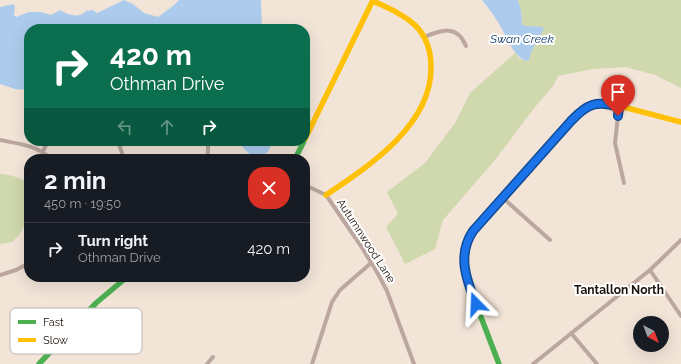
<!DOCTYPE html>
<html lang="en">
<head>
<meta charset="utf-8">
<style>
  body { margin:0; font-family:Raleway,sans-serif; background:#20242c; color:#f1f3f6; height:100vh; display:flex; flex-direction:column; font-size:15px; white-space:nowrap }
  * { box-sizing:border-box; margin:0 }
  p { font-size:13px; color:#9ea1a6 }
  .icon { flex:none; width:22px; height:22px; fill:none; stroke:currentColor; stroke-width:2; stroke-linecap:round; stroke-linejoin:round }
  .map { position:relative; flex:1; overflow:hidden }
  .details { position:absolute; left:24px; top:154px; width:286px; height:128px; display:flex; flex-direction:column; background:#171b24; border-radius:16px; box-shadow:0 4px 16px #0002 }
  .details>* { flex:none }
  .banner { position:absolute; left:24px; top:24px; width:286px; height:122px; border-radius:16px; box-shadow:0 4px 16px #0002; background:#0b6e4f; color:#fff; overflow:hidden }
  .needle { width:26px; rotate:139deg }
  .buttons { position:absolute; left:633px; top:316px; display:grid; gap:8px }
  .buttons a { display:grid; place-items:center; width:36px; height:36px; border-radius:50%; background:#171b24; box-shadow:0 4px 16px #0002; font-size:20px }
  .pin { position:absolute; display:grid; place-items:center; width:34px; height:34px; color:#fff; margin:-41px -17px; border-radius:50% 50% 50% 0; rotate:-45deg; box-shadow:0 0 4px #0007 }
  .pin .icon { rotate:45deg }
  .me { position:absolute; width:44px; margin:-22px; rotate:339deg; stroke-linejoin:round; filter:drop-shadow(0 0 3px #0008) }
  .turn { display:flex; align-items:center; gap:14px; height:84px; padding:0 20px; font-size:18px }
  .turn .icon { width:52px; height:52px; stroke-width:2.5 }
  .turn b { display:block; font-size:28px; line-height:34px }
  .lanes { display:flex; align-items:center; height:38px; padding:0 20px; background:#0003; justify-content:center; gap:20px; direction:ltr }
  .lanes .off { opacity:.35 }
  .round { display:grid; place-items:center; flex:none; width:42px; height:42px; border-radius:16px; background:#20242c }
  .headline { display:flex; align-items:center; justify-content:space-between; height:68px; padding:0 20px }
  h1 { font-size:24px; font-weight:700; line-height:30px }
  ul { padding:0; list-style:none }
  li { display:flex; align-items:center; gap:12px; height:52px; padding:0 20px; border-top:1px solid #363941 }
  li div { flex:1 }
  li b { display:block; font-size:15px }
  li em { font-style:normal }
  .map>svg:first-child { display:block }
  .green { fill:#d0d8ad }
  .water { fill:#adcced }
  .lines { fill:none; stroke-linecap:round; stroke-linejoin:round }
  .street { stroke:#bba7a0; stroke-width:4 }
  .fast { stroke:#4caf50; stroke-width:5.5 }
  .slow { stroke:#ffc107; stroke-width:5.5 }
  .route-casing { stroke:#114b97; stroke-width:10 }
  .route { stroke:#1a73e8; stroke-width:7 }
  .labels { text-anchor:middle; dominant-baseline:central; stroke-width:4; stroke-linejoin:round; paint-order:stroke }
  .street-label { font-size:11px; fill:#1a1109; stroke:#fff }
  .water-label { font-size:12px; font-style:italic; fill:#103d68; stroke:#fff }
  .neighbourhood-label { font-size:12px; font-weight:bold; fill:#1a1109; stroke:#fff }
  .key { fill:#fff; stroke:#bab8b5; stroke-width:1 }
  .key-label { font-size:11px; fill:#1a1109 }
</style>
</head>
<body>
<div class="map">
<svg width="681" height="364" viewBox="0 0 681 364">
  <rect width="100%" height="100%" fill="#f2e4d7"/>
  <g class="green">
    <path d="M 518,0 L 681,0 L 681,88 L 655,75 L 626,67 L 593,69 L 558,76 L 553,86 L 535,107 L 495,160 L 443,220 L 435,249 L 405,264 L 386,227 L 398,214 L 387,192 L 425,163 L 455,123 L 470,93 L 515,53 L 520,59 L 525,61 L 529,60 C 530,53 535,42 540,37 L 538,26 L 529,27 L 522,25 L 521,10 Z"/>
    <path d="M 0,174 C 10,174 22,178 29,185 L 28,218 L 20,234 L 12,242 L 0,244 Z"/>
  </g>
  <g class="water">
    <path d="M 124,0 L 133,4 L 144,13 L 158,17 L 173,6 L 179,0 L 261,0 L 262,29 L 29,29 L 29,90 L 15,89 L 0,84 L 0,7 L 14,4 L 15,7 L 14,15 L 16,17 L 29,12 L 41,12 L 51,15 L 60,10 C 68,15 79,19 86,11 L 93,10 L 97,13 Z"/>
    <path d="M 482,0 L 518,0 L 521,10 L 522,25 C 530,27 537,25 544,28 C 540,39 531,48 529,60 L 525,61 C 513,54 508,40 502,29 C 496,18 489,9 482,0 Z"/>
    <path d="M 239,141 L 273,141 L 268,152 L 256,158 C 249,154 242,148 239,141 Z"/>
  </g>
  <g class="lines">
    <g class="street">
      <path d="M 424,37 C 442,30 457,24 466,46"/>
      <polyline points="619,107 615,143 624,183"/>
      <path d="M 0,140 C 19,144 37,145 51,159"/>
      <polyline points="118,141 124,159"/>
      <polyline points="43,151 48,141"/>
      <polyline points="207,159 208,151 208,141"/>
      <polyline points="305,185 326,195 361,246 378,274 387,291 414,364"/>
      <polyline points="503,198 550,240"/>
      <polyline points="650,270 681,316"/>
      <polyline points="0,275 16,270 29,263"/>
      <polyline points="571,333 597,364"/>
      <polyline points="207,364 213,357"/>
      <polyline points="312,364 332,302 340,290 371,263"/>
      <polyline points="533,364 650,270 681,240"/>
    </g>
    <g class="fast">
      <polyline points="295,159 304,141"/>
      <polyline points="39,364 96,303 127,277"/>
      <path d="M 499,364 L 471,291 L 464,267 L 465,250 L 473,231 L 579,113 C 588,105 599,101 612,104"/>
    </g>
    <g class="slow">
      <polyline points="612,104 681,122"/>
      <polyline points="305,139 373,0"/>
      <path d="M 326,195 C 369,166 432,125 431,67 C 431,51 426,36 415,25 C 403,14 388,8 373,1"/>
    </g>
  </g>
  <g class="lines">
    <g class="route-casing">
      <path id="route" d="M 476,304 C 466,279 457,255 473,231 L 571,121 C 587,104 596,100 619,107 L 618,116"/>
    </g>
    <use href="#route" class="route"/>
  </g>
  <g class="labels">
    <g class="street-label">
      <text transform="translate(366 241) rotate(57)">Autumnwood Lane</text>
    </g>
    <g class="water-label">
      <text x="522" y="39">Swan Creek</text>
    </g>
    <g class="neighbourhood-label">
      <text x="619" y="290">Tantallon North</text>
    </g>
  </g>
  <rect x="10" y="308" width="132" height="46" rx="6" class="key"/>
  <rect x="18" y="320" width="18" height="4" fill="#4caf50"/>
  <rect x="18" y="338" width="18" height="4" fill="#ffc107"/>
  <g class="key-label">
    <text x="43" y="326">Fast</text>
    <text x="43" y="344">Slow</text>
  </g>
</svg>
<div class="buttons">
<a><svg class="needle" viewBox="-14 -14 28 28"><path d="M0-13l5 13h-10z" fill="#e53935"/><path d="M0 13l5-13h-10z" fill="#9ea1a6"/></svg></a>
</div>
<div class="pin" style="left:618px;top:116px;background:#d93025"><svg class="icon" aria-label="arrive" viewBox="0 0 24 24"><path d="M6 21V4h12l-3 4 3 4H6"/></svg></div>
<svg class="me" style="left:476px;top:304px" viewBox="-20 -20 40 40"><path d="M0-17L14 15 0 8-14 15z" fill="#1a73e8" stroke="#fff" stroke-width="4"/></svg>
<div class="banner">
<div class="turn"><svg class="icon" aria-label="right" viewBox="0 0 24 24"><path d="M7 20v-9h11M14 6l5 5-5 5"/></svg><div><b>420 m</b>Othman Drive</div></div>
<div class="lanes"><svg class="icon off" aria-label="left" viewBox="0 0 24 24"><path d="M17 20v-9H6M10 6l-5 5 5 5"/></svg><svg class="icon off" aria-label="ahead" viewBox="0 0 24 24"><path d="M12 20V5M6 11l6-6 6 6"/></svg><svg class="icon" aria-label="right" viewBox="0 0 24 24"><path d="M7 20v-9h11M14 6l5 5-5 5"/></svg></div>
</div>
<section class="details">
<div class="headline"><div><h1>2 min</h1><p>450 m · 19:50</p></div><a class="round" style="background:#d93025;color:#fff"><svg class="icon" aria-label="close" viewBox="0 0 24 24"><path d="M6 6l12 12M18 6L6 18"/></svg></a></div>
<ul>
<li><svg class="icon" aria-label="right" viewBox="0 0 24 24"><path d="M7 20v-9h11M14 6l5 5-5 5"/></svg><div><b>Turn right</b><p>Othman Drive</p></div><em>420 m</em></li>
</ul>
</section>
</div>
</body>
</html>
